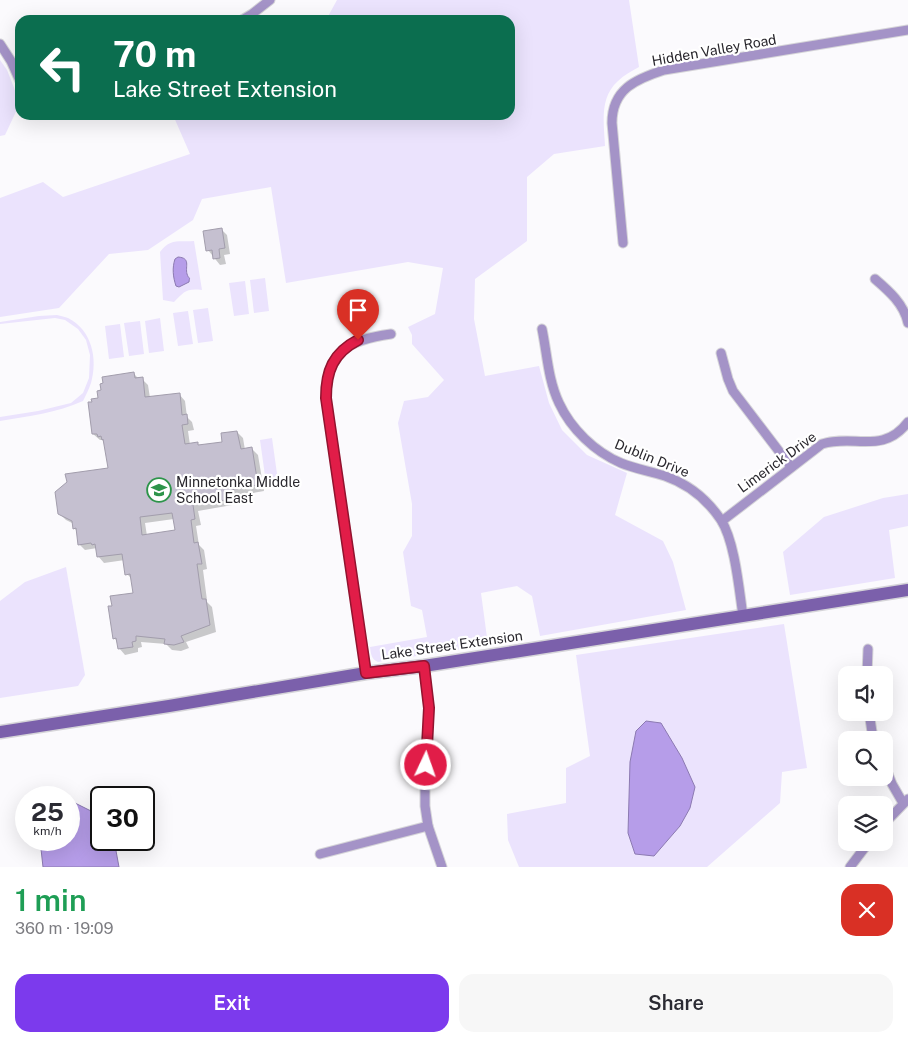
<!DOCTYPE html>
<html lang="en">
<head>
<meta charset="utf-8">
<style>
  body { margin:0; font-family:"Public Sans",sans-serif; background:#f7f7f7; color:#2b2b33; height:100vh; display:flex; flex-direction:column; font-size:19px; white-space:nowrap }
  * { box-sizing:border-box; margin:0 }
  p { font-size:16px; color:#7c7c81 }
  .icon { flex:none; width:28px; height:28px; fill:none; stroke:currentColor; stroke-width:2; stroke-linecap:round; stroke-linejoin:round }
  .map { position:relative; height:867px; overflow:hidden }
  .details { display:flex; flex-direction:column; background:#fff; flex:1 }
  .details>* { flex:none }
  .top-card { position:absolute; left:15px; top:15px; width:500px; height:105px; border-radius:15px; box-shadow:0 5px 20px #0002; background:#0b6e4f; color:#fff; overflow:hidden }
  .controls { position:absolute; left:838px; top:666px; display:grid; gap:10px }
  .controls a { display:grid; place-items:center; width:55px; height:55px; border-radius:10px; background:#fff; box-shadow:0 5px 20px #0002; font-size:25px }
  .speed { position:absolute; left:15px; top:786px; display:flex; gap:10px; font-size:25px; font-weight:700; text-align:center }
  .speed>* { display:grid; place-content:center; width:65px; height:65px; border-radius:50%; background:#fff; box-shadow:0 5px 20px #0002; line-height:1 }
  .speed small { font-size:12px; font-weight:400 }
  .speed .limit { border:2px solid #111; border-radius:8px; background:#fff; color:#111 }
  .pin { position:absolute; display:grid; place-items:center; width:42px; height:42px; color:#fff; margin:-51px -21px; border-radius:50% 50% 50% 0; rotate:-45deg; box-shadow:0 0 5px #0007 }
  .pin .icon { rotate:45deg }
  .me { position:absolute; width:55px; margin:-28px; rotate:3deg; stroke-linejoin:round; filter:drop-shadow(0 0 4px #0008) }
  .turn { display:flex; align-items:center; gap:18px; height:105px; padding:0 15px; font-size:22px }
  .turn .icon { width:65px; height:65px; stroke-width:2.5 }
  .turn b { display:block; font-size:35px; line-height:42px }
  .round { display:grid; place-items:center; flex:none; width:52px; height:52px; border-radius:15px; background:#f7f7f7 }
  .headline { display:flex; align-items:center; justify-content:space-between; height:85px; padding:0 15px }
  h1 { font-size:30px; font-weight:600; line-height:38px; color:#1e9e55 }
  .cta { display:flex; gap:10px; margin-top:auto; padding:10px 15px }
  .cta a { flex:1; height:58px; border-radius:15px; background:#7c3aed; color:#fff; font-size:20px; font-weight:600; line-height:58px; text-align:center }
  .cta a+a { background:#f7f7f7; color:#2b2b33 }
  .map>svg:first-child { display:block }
  .green { fill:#ebe3fd }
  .water { fill:#b69de9; stroke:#8c7ab1 }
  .shadow { fill:#0003; fill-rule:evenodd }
  .building { fill:#c5c0d0; stroke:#a29dac; fill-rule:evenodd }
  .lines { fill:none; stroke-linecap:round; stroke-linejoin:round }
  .street-casing { stroke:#d5d4d8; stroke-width:11 }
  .secondary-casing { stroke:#d5d4d8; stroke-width:15 }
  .street { stroke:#a493c7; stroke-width:9 }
  .secondary { stroke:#7b60ab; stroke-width:12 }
  .route-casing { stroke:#92132f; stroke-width:12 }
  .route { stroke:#e11d48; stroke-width:9 }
  .labels { text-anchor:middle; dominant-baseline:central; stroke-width:4.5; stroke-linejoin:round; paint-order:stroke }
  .street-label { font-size:14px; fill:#2a282e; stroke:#fff }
  .poi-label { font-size:14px; fill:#2a282e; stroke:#fff; text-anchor:start }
</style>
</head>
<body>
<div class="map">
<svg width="908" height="867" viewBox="0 0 908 867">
  <rect width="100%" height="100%" fill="#fbfafd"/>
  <g class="green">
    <path d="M 337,0 L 629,0 L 639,67 C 632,71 624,75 618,81 C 599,98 604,123 605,146 L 554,154 L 527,177 L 527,241 L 475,279 L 474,319 L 485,376 L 539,366 L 549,403 L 562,430 L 587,455 L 627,473 L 615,515 L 663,541 L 673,562 L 686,610 L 540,636 L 532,596 L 517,586 L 481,593 L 488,645 L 378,662 C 371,659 371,654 370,647 L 427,637 L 422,610 L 411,606 L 403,552 L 412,536 L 412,504 L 398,423 L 404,401 L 428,397 L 444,380 L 412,344 L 412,335 L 408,327 L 435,314 L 443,268 L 408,262 L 286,283 L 271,187 L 202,199 L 193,220 L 148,250 L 109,254 L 59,308 L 0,317 L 0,198 L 43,182 L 63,197 L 190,154 L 173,115 L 510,115 L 510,20 L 326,20 Z"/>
    <polygon points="0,60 7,70 20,103 5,135 0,136"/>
    <path d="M 194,241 L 202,290 C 186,288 184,292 174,302 L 163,300 L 160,252 C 170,238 178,242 194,241 Z"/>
    <polygon points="265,278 269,311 254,313 250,280"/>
    <polygon points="245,281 249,314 234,316 229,283"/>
    <polygon points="208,308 213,341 198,343 193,310"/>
    <polygon points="188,311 193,344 178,346 173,313"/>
    <path d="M 57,315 C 61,316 65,317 68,318 C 92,330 98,359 91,383 C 89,389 86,395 83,401 C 57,413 28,416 0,421 L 0,417 L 38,411 L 71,403 L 83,393 L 89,378 L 90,355 L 86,340 L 78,329 L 65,320 L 55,318 L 0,324 L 0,322 L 39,316 Z"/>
    <polygon points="160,318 164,351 149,353 145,321"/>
    <polygon points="140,321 144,354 129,356 124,323"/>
    <polygon points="120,324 124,357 109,359 105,326"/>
    <polygon points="272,438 278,481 266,483 260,440"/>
    <polygon points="908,494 908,526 889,530 895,578 790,595 783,552 824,517 883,498"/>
    <polygon points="66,567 85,675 78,686 0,698 0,601 25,582"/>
    <polygon points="784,624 807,768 782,772 780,803 707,867 519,867 508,840 507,814 566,803 566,768 590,756 576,655"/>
  </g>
  <g class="water">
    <path d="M 178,257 C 191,258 185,266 187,274 C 190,282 190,274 189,282 L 179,287 L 176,286 C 173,277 172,268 175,259 Z"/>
    <polygon points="646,721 661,723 682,758 695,787 690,808 680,826 654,856 635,854 628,833 630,762 636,731"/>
    <polygon points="69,800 101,816 101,840 114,840 119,867 43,867 40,840 69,840"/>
  </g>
  <g class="shadow">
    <polygon points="221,229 227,235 230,254 224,255 226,264 220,265 208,250"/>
    <path d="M 134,374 L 139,379 L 142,379 L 148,385 L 150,398 L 179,394 L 185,401 L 187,417 L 192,422 L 194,430 L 188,431 L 190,445 L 197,444 L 200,446 L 224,443 L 237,432 L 243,438 L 245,450 L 252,449 L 258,455 L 264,491 L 236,496 L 238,504 L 198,511 L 201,525 L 196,526 L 199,545 L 204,550 L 207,569 L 203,570 L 207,600 L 207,602 L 212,607 L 216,632 L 186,642 L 189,648 L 181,651 L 172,650 L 166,644 L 141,642 L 142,647 L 138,648 L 138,652 L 125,655 L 119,648 L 118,642 L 114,638 L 113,607 L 134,594 L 132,579 L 127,574 L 125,560 L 104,563 L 98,556 L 97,548 L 85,550 L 79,544 L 77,531 L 74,528 L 74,524 L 66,520 L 60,514 L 109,469 L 105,443 L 102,440 L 100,440 L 93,434 L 100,399 ZM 174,519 L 176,531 L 147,536 L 145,523 Z"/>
  </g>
  <g class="building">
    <polygon points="222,228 225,248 219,249 220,258 213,259 212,250 206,251 203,231"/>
    <path d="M 134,372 L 135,378 L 143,377 L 145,397 L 180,393 L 182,415 L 187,414 L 188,424 L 182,425 L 185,444 L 198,442 L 198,445 L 222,442 L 221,433 L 237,431 L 241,449 L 252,447 L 258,485 L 231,490 L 232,499 L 193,505 L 195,519 L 191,520 L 194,543 L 198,542 L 202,564 L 197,564 L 201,593 L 202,599 L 206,599 L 210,625 L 181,636 L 184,642 L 174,645 L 164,644 L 165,639 L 136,636 L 136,641 L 132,642 L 133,647 L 118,649 L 116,638 L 113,639 L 108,606 L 112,606 L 110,596 L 133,593 L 130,574 L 125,575 L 122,554 L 97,557 L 95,544 L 92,545 L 91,543 L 78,545 L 76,528 L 73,529 L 72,521 L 58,514 L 55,492 L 67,482 L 65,474 L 108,468 L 103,439 L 102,440 L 101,436 L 98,437 L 97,434 L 92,434 L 88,402 L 92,402 L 91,399 L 98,398 L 97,391 L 101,390 L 100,384 L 103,383 L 102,377 ZM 172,513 L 175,530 L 142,535 L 140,517 Z"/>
  </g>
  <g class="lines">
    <g class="street-casing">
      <g id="street">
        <polyline points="242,20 252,14 270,0"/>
        <polyline points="0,44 11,61 20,81"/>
        <path d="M 623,243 L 612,123 C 612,89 636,79 664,70 L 908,30"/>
        <path d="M 875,279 C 889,291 904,304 908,323"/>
        <path d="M 542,329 C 547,353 548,380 559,403 C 571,429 595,452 621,463 C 635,469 650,471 665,476 C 688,484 707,499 721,520 C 735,542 739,589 743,616"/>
        <polyline points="721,353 728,379 733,391 791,467"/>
        <path d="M 722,521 L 822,444 C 854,434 883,455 908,422"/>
        <polyline points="424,666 429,708 425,784 425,806 428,826 442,867"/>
        <path d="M 366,673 L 326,398 C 326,350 349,340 391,334"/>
        <polyline points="867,675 868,649"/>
        <polyline points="869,712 872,732 875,740"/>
        <polyline points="884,764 892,784 903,803"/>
        <polyline points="884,824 908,799"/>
        <polyline points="320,854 428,826"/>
        <polyline points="850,867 869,842"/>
      </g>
    </g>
    <g class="secondary-casing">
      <polyline id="secondary" points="0,732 169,706 366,673 424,666 908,590"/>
    </g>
    <use href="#street" class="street"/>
    <use href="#secondary" class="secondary"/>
  </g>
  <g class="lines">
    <g class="route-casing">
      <path id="route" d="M 358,340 C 333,353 326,371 326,398 L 366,673 L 424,666 L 429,708 L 426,765"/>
    </g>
    <use href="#route" class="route"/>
  </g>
  <defs>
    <g id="school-ring" transform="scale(1.25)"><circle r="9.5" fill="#fff" stroke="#2d944a" stroke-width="1.5"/><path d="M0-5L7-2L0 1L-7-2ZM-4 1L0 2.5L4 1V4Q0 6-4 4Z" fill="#2d944a"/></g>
  </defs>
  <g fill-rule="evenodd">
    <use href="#school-ring" x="159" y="490"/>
  </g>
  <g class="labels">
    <g class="street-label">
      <text transform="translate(714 50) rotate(-10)">Hidden Valley Road</text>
      <text transform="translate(652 458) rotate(22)">Dublin Drive</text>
      <text transform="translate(777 462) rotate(-36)">Limerick Drive</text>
      <text transform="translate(452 645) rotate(-8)">Lake Street Extension</text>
    </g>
    <g class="poi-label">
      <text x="176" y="482">Minnetonka Middle<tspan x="176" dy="16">School East</tspan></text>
    </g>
  </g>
</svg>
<div class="controls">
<a><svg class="icon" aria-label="sound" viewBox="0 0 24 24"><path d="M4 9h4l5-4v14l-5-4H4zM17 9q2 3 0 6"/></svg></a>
<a><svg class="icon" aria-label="search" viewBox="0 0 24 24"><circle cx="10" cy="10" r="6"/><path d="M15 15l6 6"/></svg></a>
<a><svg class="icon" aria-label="layers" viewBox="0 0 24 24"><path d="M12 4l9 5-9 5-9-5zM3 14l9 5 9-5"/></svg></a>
</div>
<div class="speed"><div>25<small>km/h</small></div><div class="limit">30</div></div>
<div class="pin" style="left:358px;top:340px;background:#d93025"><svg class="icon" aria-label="arrive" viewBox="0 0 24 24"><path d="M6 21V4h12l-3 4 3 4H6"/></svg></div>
<svg class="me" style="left:426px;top:765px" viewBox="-20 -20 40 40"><circle r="17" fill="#e11d48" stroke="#fff" stroke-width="3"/><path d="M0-11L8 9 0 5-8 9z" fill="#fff"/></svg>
<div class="top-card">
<div class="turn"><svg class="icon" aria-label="left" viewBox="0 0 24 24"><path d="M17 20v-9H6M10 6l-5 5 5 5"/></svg><div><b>70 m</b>Lake Street Extension</div></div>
</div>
</div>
<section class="details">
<div class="headline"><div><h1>1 min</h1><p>360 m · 19:09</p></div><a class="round" style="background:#d93025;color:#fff"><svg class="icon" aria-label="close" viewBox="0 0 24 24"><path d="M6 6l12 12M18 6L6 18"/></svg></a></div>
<div class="cta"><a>Exit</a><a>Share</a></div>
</section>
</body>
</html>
